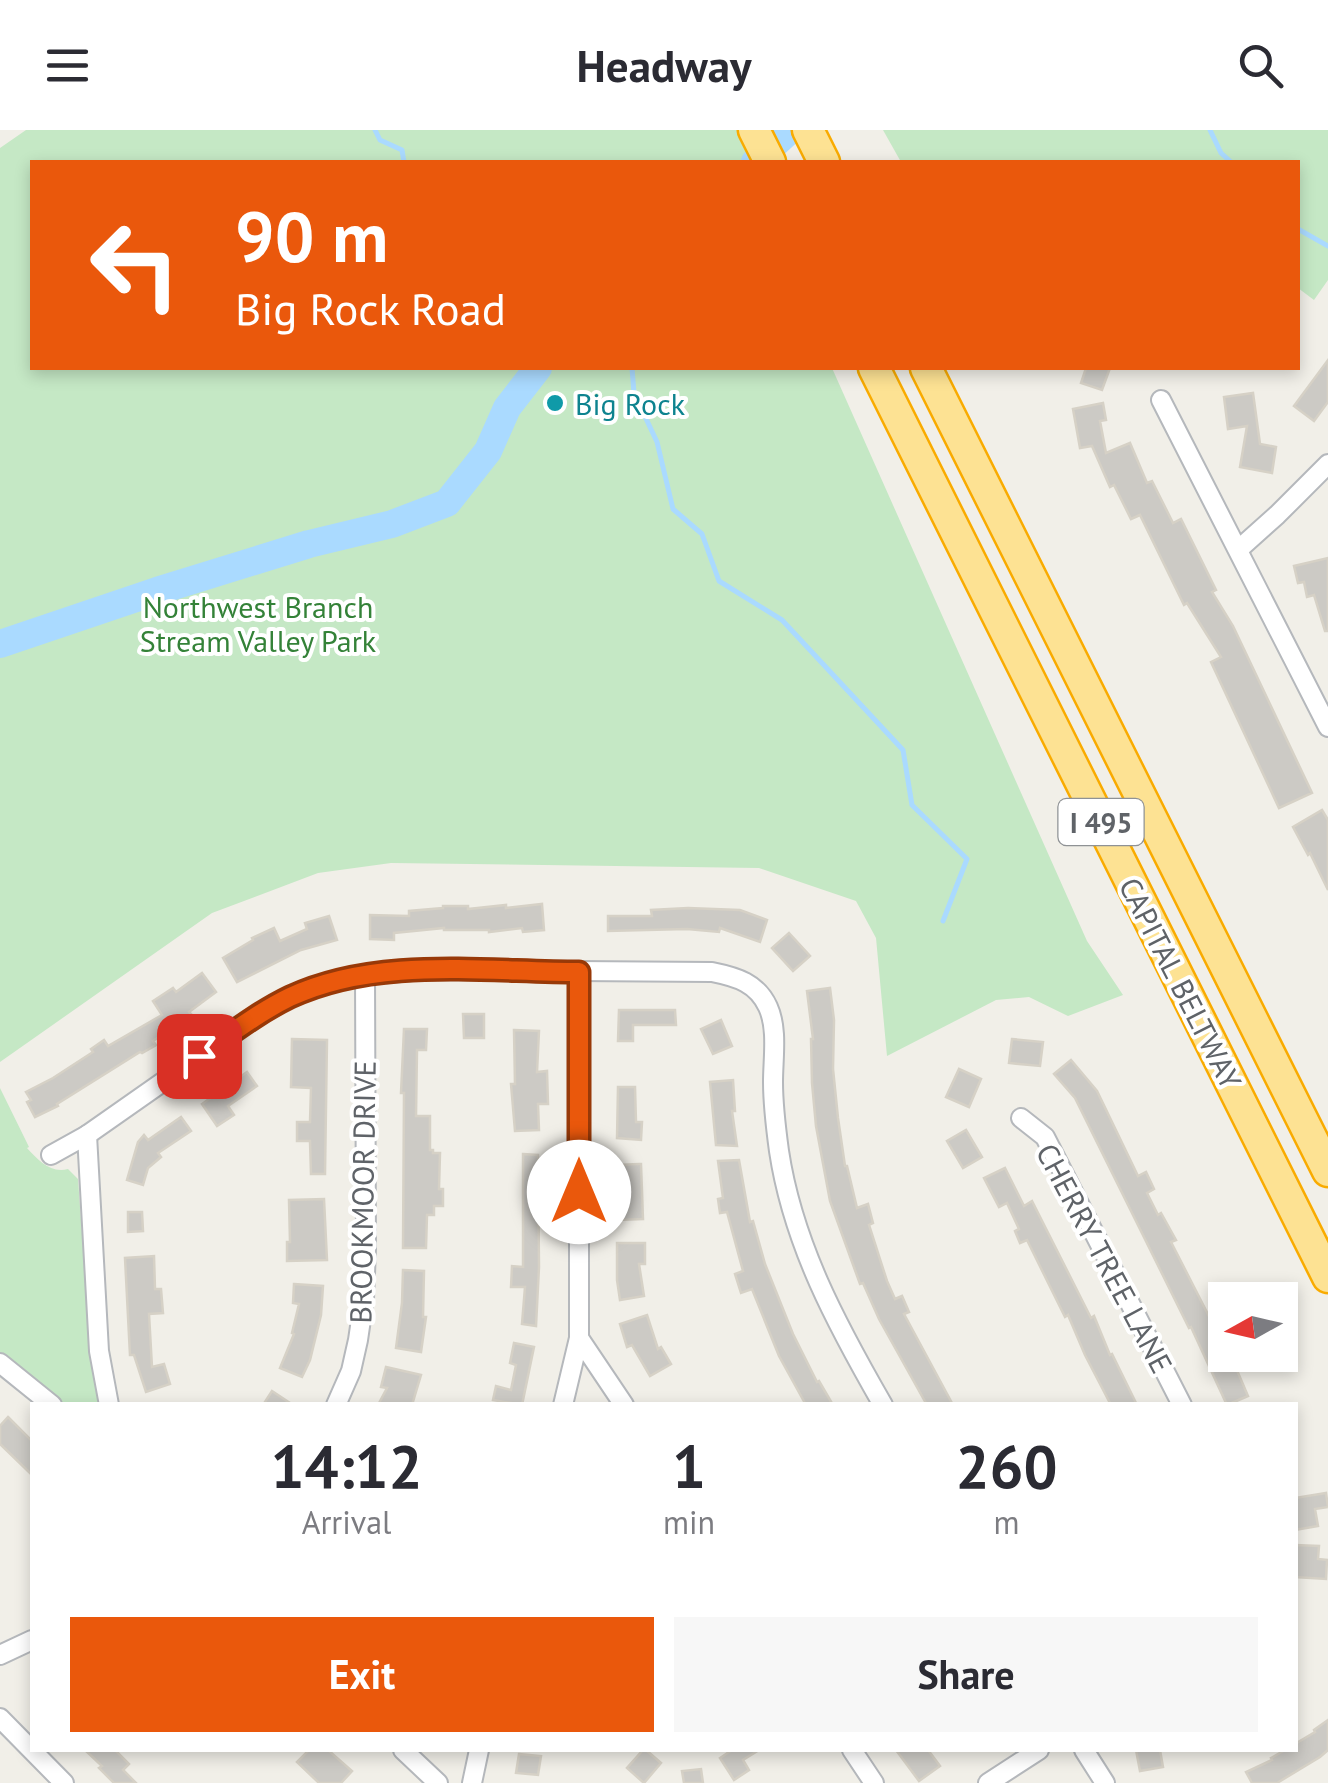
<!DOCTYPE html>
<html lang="en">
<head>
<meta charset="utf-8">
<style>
  body { margin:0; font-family:"PT Sans",sans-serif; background:#f7f7f7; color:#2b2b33; height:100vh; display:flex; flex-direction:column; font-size:38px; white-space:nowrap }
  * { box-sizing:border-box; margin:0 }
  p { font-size:32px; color:#7c7c81 }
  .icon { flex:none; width:55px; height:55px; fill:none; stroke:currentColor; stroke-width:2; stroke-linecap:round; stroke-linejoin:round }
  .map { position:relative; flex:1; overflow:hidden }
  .side { position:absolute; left:30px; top:1272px; width:1268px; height:350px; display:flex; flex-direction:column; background:#fff; border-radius:0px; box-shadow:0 5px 15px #0003 }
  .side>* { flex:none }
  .top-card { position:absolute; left:30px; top:30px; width:1270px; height:210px; border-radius:0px; box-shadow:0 5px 15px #0003; background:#ea580c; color:#fff; overflow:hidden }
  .needle { width:65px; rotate:262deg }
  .tools { position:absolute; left:1208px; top:1152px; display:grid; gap:20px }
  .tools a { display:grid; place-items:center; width:90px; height:90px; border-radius:0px; background:#fff; box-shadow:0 5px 15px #0003; font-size:50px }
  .pin { position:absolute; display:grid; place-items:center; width:85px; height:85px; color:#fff; margin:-42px; border-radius:20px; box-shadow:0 5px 15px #0006 }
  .me { position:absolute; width:110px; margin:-55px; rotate:0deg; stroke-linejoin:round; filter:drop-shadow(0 0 8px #0008) }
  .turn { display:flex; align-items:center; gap:35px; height:210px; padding:0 40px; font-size:45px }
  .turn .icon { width:130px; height:130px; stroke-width:2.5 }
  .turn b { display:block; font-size:70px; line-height:85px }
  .eta { display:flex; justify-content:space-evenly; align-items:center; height:170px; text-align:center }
  .eta b { font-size:60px; font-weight:800; line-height:70px }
  .primary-button { display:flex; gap:20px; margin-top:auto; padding:20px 40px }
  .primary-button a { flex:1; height:115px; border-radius:0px; background:#ea580c; color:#fff; font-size:40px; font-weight:800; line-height:115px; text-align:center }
  .primary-button a+a { background:#f7f7f7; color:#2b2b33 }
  header { display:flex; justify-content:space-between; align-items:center; height:130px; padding:0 40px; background:#fff; font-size:45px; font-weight:800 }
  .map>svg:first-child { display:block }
  .green { fill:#c5e8c5 }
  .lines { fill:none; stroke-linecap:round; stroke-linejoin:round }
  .stream { stroke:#aadaff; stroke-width:5 }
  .river { stroke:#aadaff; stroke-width:28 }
  .building { fill:#cccac5; stroke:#d6d1c6; stroke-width:2.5 }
  .minor-casing { stroke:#b5b8bc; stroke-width:22 }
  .motorway-casing { stroke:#f9ab00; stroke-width:35 }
  .minor { stroke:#fff; stroke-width:18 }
  .motorway { stroke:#fde293; stroke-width:30 }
  .route-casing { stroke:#983908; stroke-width:25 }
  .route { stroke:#ea580c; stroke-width:18 }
  .culture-dot { fill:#0f9aa8; stroke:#fff; stroke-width:4 }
  .labels { text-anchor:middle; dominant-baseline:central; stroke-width:8; stroke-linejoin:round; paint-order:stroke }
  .shield { fill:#fff; stroke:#8f9295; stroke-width:2.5 }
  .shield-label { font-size:28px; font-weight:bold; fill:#5f6368 }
  .culture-label { font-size:30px; fill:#0d838f; stroke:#fff; text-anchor:start }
  .park-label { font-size:30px; fill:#348238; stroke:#fff }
  .street-label { font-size:30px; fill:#5f6368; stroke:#fff }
</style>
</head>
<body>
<header><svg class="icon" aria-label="menu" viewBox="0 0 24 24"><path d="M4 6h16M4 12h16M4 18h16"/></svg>Headway<svg class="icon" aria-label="search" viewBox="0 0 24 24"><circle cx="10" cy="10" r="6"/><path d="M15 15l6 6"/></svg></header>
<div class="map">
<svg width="1328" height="1653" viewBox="0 0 1328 1653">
  <rect width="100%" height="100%" fill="#f1efe8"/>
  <g class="green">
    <polygon points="26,0 786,0 739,32 32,32 32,238 832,238 1087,811 1123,865 1068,886 1029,867 996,870 887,926 876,808 856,771 759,738 391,733 318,743 212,783 0,932 0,18"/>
    <polygon points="883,0 1328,0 1328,150 1314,170 1298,158 1298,32 901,32"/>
    <path d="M 0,958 L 29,1017 L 27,1018 C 38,1030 51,1044 68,1039 L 78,1049 L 90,1213 L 116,1275 L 60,1275 L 25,1243 L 0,1224 Z"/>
  </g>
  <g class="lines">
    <g class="stream">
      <polyline points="375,0 380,10 402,20 404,32"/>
      <polyline points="1210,0 1221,23 1231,32"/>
      <polyline points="1298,99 1328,116"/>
      <polyline points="632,238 634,263 657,312 673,379 702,404 719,451 782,490 903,620 912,675 967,729 943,791"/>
    </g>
    <g class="river">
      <polyline points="755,32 790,0"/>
      <polyline points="0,514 157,461 309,414 392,394 447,373 488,321 507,278 538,238"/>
    </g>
  </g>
  <g class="building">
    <polygon points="1328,230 1328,272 1314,291 1294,276"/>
    <polygon points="1086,238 1110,238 1102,260 1081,253"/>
    <polygon points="1253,263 1260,314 1276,317 1272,343 1240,337 1247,296 1228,299 1224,267"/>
    <polygon points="1103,273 1106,290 1100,291 1106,323 1130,313 1147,353 1152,351 1173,393 1181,389 1216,460 1212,462 1233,496 1312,663 1279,678 1211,532 1221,527 1187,473 1184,475 1140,385 1131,389 1114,355 1110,357 1092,316 1080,318 1073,279"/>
    <polygon points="1328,428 1328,501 1325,501 1314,465 1307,467 1304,452 1298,453 1294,436"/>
    <polygon points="1322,680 1328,690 1328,760 1310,723 1308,725 1293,697"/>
    <polygon points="542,774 544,800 523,802 522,798 489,802 489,800 444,800 444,798 394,803 394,810 370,809 370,785 409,786 409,781 443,778 443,776 468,776 468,779 506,775 506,778"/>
    <polygon points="688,778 740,780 767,790 760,812 720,798 719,802 687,799 608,801 608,786 652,786 651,780"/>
    <polygon points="329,786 337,810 301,820 237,852 223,828 253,810 252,808 274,798 280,811 307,799 305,793"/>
    <polygon points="789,803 810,826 793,841 772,818"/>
    <polygon points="202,843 216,862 189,882 191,884 153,911 156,915 142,923 140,922 57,974 58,976 35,987 27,972 31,970 26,962 53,948 93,922 91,919 104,910 108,916 162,885 153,871 173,858 176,862"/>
    <polygon points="830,858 834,890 833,939 838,988 845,1036 847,1036 857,1078 868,1074 873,1093 869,1095 887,1151 895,1169 902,1166 909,1182 904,1184 953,1275 927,1275 879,1189 863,1153 860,1154 830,1071 816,996 812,953 811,909 813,909 807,861"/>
    <polygon points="619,880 675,880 676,895 633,895 633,911 618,911"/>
    <polygon points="463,884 484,884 484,908 464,908"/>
    <polygon points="721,890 732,916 713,924 701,899"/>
    <polygon points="404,899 427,899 426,920 417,920 416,986 430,986 430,1020 433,1020 433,1023 440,1023 439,1059 443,1059 443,1076 434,1076 434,1085 427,1085 426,1118 403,1118 404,963 401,963"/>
    <polygon points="514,900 539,901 537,942 547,941 548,974 538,974 539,1000 515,1001 511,954 515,954"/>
    <polygon points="292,909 327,910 325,1044 311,1044 310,1011 297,1011 297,992 310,992 311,958 291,957"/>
    <polygon points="1012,909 1043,912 1040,936 1009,933"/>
    <polygon points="1071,930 1097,961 1138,1046 1146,1042 1154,1059 1147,1063 1158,1085 1161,1083 1176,1110 1171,1112 1216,1200 1218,1199 1225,1217 1225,1225 1228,1225 1234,1239 1236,1238 1248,1266 1227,1275 1191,1197 1189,1198 1075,968 1054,944"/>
    <polygon points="959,939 981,949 969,977 946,967"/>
    <polygon points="247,942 257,956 228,976 234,985 217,996 202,974"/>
    <polygon points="733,950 735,981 732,981 737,1016 716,1015 710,952"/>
    <polygon points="618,957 635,957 636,992 642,992 641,1010 617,1008"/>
    <polygon points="181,987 191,1001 158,1023 161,1027 148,1038 143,1055 127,1050 138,1012 144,1005 148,1010"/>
    <polygon points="966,1000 982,1027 963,1038 947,1011"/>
    <polygon points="523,1024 538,1025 539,1137 536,1196 522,1194 525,1157 511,1157 512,1136 523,1137"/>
    <polygon points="739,1030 750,1092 753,1091 765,1134 793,1204 817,1252 819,1251 833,1275 806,1275 779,1226 752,1159 741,1163 735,1144 743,1141 727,1082 720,1083 718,1069 723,1068 718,1031"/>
    <polygon points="639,1034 641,1034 643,1089 618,1090 617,1035"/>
    <polygon points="1005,1038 1024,1076 1032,1071 1091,1188 1094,1186 1110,1225 1112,1224 1137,1275 1111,1275 1085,1225 1068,1185 1065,1187 1027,1110 1020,1113 1015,1101 1019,1099 1007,1073 999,1077 984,1048"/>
    <polygon points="324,1069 327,1130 287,1131 287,1112 290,1112 289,1070"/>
    <polygon points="128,1082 142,1082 143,1101 128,1102"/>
    <polygon points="617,1113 645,1113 645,1134 639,1134 644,1166 620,1170 617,1150"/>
    <polygon points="154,1126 155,1159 161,1159 163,1183 149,1184 152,1237 164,1234 170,1254 146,1262 134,1225 130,1225 125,1128"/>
    <polygon points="403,1140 424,1141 423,1187 426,1187 421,1222 396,1218 402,1173"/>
    <polygon points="294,1154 323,1156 321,1185 310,1230 302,1247 280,1238 294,1204 292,1203 299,1174 293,1173"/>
    <polygon points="647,1185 658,1219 661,1217 671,1234 650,1246 632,1215 627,1217 620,1194"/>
    <polygon points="514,1213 534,1217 522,1275 493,1270 496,1256 511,1260 516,1235 510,1233"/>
    <polygon points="386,1237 421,1245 412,1275 378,1275 387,1258 381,1257"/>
    <polygon points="272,1261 293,1275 263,1275"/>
    <polygon points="8,1287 32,1311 32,1345 0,1314 0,1296"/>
    <polygon points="1326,1363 1328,1377 1315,1379 1318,1396 1295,1400 1295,1368"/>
    <polygon points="1295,1415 1319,1416 1318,1429 1327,1430 1326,1449 1295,1447"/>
    <polygon points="1328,1590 1328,1620 1320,1627 1277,1653 1252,1653 1246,1642 1272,1630 1271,1628 1285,1620 1295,1620 1295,1614 1315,1602 1314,1600"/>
    <polygon points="85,1620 115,1620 129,1634 123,1640 136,1653 114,1653 99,1638 102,1636"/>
    <polygon points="309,1620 328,1620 352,1641 341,1653 319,1653 297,1632"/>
    <polygon points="643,1620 646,1620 661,1633 644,1653 627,1638"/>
    <polygon points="732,1620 759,1620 743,1630 749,1640 734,1650 720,1628"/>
    <polygon points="896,1620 928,1620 940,1636 919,1651"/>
    <polygon points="1136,1620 1160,1620 1163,1637 1140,1641"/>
    <polygon points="519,1624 541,1626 538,1645 516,1643"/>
    <polygon points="701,1639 703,1653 684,1653 682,1641"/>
  </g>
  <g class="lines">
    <g class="minor-casing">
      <g id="minor">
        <polyline points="1161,270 1328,597"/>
        <polyline points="1239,419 1277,385 1328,334"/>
        <polyline points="1021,988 1045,1007 1182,1275"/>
        <polyline points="87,1005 99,1221 109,1275"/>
        <path d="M 51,1025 L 87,1005 L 254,888 L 289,868 L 325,854 L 365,845 L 425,840 L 712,842 C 737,847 757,853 768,877 C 778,899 773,928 773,952 C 773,975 776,999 779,1021 C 793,1114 837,1195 883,1275"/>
        <polyline points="579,1208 624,1275"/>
        <polyline points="0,1233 52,1275"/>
        <polyline points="336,1275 351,1241 358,1210 364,1169 366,1119 365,845"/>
        <polyline points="563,1275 579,1208 579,843"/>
        <polyline points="0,1525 32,1510"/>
        <polyline points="0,1588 64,1653"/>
        <polyline points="403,1620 438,1653"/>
        <polyline points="852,1620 874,1653"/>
        <polyline points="1084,1620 1105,1653"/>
        <polyline points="472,1653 479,1620"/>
        <polyline points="988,1653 1039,1620"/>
      </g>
    </g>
    <g class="motorway-casing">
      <g id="motorway">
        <polyline points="754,0 770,32"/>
        <polyline points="808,0 824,32"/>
        <polyline points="874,238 1328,1147"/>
        <polyline points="926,238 1328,1041"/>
      </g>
    </g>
    <use href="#minor" class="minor"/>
    <use href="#motorway" class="motorway"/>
  </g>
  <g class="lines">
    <g class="route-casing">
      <path id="route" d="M 199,926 C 228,906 257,883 290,867 C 378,826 485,842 579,842 L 579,1062"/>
    </g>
    <use href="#route" class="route"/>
  </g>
  <circle class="culture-dot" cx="555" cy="273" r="10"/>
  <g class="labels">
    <rect class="shield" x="1058.5" y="669" width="85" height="46" rx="8"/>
    <g class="shield-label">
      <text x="1101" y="692">I 495</text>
    </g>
    <g class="culture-label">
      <text x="575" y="273">Big Rock</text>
    </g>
    <g class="park-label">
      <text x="258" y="476">Northwest Branch<tspan x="258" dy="34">Stream Valley Park</tspan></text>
    </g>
    <g class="street-label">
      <text transform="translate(1181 853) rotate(63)">CAPITAL BELTWAY</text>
      <text transform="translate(362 1062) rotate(-89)">BROOKMOOR DRIVE</text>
      <text transform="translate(1105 1128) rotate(62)">CHERRY TREE LANE</text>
    </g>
  </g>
</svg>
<div class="tools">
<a><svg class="needle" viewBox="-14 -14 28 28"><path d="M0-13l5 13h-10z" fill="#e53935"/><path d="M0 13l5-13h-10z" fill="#7c7c81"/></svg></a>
</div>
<div class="pin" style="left:199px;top:926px;background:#d93025"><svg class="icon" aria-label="arrive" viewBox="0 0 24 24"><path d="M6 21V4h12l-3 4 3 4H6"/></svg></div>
<svg class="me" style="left:579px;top:1062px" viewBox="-20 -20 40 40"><circle r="19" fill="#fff"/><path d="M0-13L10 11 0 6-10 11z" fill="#ea580c"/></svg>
<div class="top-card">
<div class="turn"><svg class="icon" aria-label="left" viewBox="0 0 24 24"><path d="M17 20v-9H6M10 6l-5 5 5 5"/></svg><div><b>90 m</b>Big Rock Road</div></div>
</div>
<section class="side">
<div class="eta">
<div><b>14:12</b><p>Arrival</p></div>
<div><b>1</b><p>min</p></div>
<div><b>260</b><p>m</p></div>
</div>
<div class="primary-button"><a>Exit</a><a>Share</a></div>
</section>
</div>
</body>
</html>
